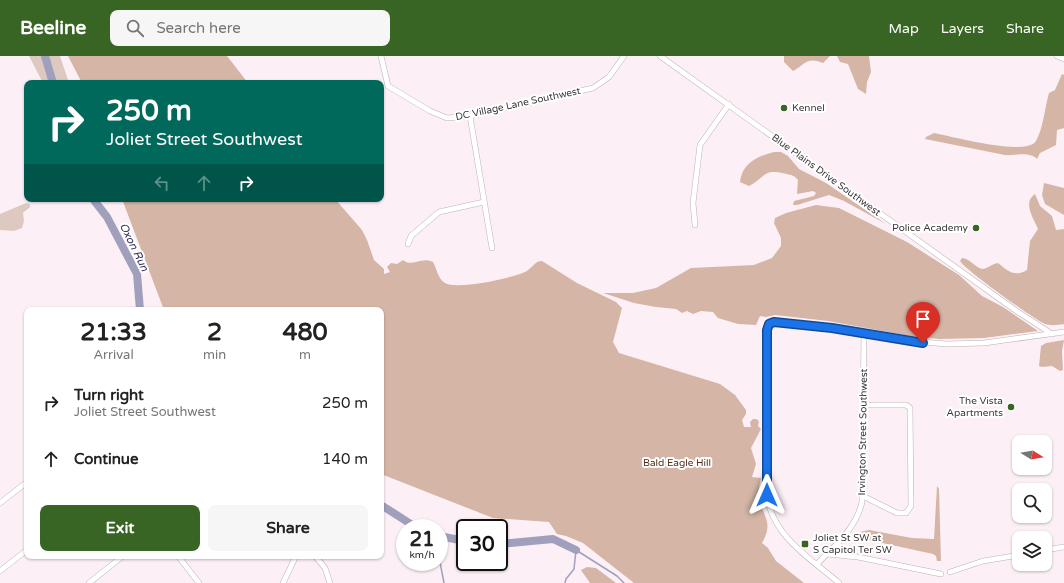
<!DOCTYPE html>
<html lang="en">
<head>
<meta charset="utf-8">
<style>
  body { margin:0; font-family:"Varela Round",sans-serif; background:#f6f6f6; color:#222; height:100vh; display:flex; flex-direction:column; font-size:15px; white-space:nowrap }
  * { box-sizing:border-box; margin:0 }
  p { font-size:13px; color:#767676 }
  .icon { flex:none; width:22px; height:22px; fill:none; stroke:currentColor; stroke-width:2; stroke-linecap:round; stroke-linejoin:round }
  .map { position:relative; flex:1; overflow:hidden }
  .panel { position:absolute; left:24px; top:251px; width:360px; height:252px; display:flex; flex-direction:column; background:#fff; border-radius:8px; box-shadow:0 1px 3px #0004 }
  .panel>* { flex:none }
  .banner { position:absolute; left:24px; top:24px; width:360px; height:122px; border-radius:8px; box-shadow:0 1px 3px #0004; background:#00695c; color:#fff; overflow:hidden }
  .needle { width:26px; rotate:101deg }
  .fabs { position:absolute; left:1012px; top:379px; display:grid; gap:8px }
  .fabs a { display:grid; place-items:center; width:40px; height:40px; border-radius:8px; background:#fff; box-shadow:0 1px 3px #0004; font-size:20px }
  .speed { position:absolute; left:396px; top:463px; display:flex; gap:8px; font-size:20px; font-weight:700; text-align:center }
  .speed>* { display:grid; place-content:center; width:52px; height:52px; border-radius:50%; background:#fff; box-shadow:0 1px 3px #0004; line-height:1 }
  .speed small { font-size:10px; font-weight:400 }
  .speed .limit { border:2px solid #111; border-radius:6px; background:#fff; color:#111 }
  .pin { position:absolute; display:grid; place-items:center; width:34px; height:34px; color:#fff; margin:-41px -17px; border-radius:50% 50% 50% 0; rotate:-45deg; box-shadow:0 0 4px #0007 }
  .pin .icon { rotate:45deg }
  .me { position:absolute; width:44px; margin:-22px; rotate:0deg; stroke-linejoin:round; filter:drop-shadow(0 0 3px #0008) }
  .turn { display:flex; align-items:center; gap:14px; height:84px; padding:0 16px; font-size:18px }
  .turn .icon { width:52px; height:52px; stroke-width:2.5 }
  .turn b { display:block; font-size:28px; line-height:34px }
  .lanes { display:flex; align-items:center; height:38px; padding:0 16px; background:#0003; justify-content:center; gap:20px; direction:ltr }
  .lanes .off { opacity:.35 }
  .eta { display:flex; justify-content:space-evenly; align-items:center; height:68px; text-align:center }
  .eta b { font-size:24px; font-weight:700; line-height:28px }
  .primary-button { display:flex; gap:8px; margin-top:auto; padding:8px 16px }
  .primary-button a { flex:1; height:46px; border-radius:8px; background:#386523; color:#fff; font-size:16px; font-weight:700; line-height:46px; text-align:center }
  .primary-button a+a { background:#f6f6f6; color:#222 }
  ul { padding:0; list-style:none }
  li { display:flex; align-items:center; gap:12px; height:56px; padding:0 16px }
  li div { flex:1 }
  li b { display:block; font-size:15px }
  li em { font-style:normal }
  header { display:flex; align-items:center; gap:24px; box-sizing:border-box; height:56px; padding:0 20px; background:#386523; color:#fff }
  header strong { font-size:19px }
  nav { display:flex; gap:22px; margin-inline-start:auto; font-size:14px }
  .search { width:280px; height:36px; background:#f6f6f6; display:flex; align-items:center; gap:10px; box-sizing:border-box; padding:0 14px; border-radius:8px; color:#767676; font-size:15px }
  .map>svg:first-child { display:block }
  .green { fill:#ddc9c0 }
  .forest { fill:#d4b5a6 }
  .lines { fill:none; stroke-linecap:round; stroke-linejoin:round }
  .stream { stroke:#a0a0bd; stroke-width:1.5 }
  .river { stroke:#a0a0bd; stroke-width:8 }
  .minor-casing { stroke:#bcb1b6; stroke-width:6 }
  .minor { stroke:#fff; stroke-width:5 }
  .route-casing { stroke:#114b97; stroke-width:10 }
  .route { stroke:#1a73e8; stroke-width:7 }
  .poi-dot { fill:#386523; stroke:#fff; stroke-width:1.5 }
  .labels { text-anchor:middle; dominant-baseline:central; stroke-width:4; stroke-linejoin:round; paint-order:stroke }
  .street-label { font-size:10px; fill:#3c383a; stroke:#fff }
  .poi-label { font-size:10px; fill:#3c383a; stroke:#fff; text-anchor:start }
  .park-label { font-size:10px; fill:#572c17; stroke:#fff }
  .water-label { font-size:11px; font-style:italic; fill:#36335d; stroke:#fff }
</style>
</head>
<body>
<header>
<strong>Beeline</strong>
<div class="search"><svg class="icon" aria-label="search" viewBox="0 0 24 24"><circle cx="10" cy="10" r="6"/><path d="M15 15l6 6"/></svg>Search here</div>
<nav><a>Map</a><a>Layers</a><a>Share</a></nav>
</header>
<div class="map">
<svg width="1064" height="527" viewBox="0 0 1064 527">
  <rect width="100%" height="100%" fill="#fcf0f6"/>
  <g class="green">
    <polygon points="29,0 60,0 69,27 43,27"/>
    <polygon points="26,147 30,148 30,151 23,157 24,165 22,172 14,175 0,174 0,158"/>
  </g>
  <g class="forest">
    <polygon points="68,0 227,0 248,27 82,27"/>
    <path d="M 784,0 L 830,0 L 823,7 C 806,0 805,9 793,15 L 784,6 Z"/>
    <polygon points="837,0 869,0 871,16 867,26 866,38 858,33 848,8 840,6"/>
    <path d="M 1062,18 L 1064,19 L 1064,72 L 1057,74 L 1056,89 L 1040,97 L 1037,103 C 1028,95 1017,100 1005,99 L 925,83 L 926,81 L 934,77 C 950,80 1027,101 1036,85 C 1043,73 1045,51 1049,37 L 1055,34 Z"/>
    <path d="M 774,96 L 781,96 L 788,100 L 799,113 L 826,127 L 886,168 L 844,145 L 829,139 L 797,149 L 793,149 L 794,145 L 814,140 L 816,137 L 813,135 L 797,138 L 798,124 C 795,120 792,119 787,118 C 763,112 767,120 749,130 L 740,126 C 742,107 758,100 774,96 Z"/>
    <polygon points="1044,127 1064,132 1064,159 1045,148 1042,139"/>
    <path d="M 1035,138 L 1040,150 L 1052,160 L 1056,174 L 1064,173 L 1064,268 C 1058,269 1051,270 1045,268 C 1034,263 965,214 960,205 L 962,202 C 969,202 975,211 982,213 C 987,213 992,208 998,207 C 1007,214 1014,222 1027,214 L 1030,185 L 1038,173 C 1034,163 1022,147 1035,138 Z"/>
    <path d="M 122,143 L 335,143 L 362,174 L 367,184 L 374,204 L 384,213 L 384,218 L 390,216 L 387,211 L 391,207 L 397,208 L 403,204 C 412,212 421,200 433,206 C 437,213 438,223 445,227 C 457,234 512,222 525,216 C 532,213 534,205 542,205 L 577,227 L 616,246 L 622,252 L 613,286 L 619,297 L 720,328 L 735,339 L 746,354 L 746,358 L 742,364 L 744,371 L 751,371 L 750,366 L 753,363 L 756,363 L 759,365 L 758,370 L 761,373 L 751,392 L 756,408 L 752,421 L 761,422 C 760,427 758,433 759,438 C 761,461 775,464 762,487 L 768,492 L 776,505 L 804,527 L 634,527 L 583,487 L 566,480 L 557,478 L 549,466 L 493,462 L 381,418 L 381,254 L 164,254 Z"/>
    <polygon points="816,149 839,152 907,186 959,219 982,240 1003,251 1038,275 984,282 939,283 910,280 828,265 775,259 766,261 760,260 756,269 738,268 718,262 713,256 701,255 693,258 687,255 682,257 676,253 656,251 634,247 603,237 633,237 656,232 691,212 754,209 772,202 781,190 781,182 774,167 775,162 786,157"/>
    <polygon points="1064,284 1062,295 1063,314 1060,315 1052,310 1042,311 1039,310 1041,290 1046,287"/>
    <polygon points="937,430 939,433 941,505 937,505 936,500 933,498 855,481 861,480 860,476 869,474 912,482 934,483"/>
    <polygon points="587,511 596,512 616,527 590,527 581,514"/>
  </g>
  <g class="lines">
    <g class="stream">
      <polyline points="439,490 439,499"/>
      <polyline points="439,501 444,527"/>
      <polyline points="565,527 566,523 574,513 576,494 617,520 624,527"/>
    </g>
    <g class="river">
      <polyline points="45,0 53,27"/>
      <polyline points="93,143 107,161 137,218 140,254"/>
      <polyline points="381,449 417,472"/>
      <polyline points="439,480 465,485"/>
      <polyline points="499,488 553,483 576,494"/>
    </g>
    <g class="minor-casing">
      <g id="minor">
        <polyline points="381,0 388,30 430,55 447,62 470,60 593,32 609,21 624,0"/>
        <polyline points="660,0 1018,256 1052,278"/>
        <polyline points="1057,0 1064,3"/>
        <polyline points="470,60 492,192"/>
        <polyline points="695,169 693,147 700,89 729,48"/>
        <polyline points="408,188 411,180 439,156 484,146"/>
        <polyline points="863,440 897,457 906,457 911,450 910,352 906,349 863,349"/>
        <polyline points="0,447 27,426"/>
        <polyline points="837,487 850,500"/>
        <polyline points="1045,494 1064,491"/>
        <polyline points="827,498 858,501 941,518"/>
        <polyline points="178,500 199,527"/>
        <polyline points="315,500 325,512 330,527"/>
        <path d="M 817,508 C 835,489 856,473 862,446 L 864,277"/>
        <polyline points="0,515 27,494"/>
        <polyline points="950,516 983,505 1019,499"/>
        <polyline points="89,527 123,500"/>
        <polyline points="283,527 296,500"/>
        <path d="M 839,527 C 810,502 772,480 767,439 L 767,274 L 769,269 L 774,267 L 832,272 L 911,285 L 946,288 L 984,287 L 1064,276"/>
      </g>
    </g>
    <use href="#minor" class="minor"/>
  </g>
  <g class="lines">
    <g class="route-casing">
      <polyline id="route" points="767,439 767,274 769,268 774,266 832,272 923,287"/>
    </g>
    <use href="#route" class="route"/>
  </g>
  <g class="poi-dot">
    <circle cx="784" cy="52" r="4"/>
    <circle cx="976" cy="172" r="4"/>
    <circle cx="1011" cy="351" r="4"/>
    <rect x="801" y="484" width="8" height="8" rx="2"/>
  </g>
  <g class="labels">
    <g class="street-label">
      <text transform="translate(518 48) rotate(-12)">DC Village Lane Southwest</text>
      <text transform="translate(826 119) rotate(36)">Blue Plains Drive Southwest</text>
      <text transform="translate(863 376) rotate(-89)">Irvington Street Southwest</text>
    </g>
    <g class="poi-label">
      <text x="792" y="52">Kennel</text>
      <text x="968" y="172" text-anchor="end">Police Academy</text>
      <text x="1003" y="345" text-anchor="end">The Vista<tspan x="1003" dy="12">Apartments</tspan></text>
      <text x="813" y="482">Joliet St SW at<tspan x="813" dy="12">S Capitol Ter SW</tspan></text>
    </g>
    <g class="park-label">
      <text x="677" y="407">Bald Eagle Hill</text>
    </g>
    <g class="water-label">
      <text transform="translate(134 191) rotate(64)">Oxon Run</text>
    </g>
  </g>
</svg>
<div class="fabs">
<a><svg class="needle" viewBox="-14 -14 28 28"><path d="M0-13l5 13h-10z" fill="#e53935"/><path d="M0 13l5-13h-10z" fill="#767676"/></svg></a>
<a><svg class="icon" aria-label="search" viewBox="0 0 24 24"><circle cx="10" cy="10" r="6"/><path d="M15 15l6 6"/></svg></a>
<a><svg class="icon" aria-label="layers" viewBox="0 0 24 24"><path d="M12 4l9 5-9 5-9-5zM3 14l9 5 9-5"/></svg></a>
</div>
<div class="speed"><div>21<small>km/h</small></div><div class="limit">30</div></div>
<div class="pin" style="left:923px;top:287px;background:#d93025"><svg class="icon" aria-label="arrive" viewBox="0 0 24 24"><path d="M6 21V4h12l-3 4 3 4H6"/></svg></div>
<svg class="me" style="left:767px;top:439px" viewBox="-20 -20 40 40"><path d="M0-17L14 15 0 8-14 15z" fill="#1a73e8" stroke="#fff" stroke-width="4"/></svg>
<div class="banner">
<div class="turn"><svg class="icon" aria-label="right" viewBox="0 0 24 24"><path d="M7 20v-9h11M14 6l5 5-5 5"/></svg><div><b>250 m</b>Joliet Street Southwest</div></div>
<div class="lanes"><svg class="icon off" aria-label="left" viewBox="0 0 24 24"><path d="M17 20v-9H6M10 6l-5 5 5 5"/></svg><svg class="icon off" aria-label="ahead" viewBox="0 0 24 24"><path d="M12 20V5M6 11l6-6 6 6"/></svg><svg class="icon" aria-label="right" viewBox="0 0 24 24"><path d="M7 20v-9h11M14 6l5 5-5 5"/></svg></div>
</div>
<section class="panel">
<div class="eta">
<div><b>21:33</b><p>Arrival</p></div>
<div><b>2</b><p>min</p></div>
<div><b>480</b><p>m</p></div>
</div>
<ul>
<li><svg class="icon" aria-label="right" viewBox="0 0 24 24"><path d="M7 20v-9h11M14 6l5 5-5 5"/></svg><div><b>Turn right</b><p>Joliet Street Southwest</p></div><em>250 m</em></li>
<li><svg class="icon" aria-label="ahead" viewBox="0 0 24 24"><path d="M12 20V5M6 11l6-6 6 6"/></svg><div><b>Continue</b></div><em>140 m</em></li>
</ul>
<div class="primary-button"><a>Exit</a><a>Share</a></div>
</section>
</div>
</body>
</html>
